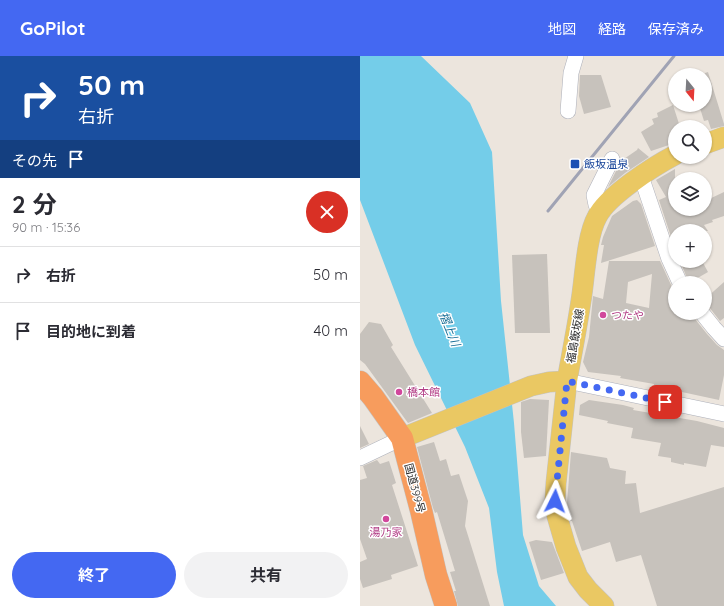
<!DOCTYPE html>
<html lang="ja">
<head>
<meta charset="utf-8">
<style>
  body { margin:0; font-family:Quicksand,"Noto Sans JP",sans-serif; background:#f2f2f3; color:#2b2b33; height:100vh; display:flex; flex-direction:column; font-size:15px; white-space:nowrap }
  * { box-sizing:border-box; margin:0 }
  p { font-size:13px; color:#7c7c81 }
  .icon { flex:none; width:22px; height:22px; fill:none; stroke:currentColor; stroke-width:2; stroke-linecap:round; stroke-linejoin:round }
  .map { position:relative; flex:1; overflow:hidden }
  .side { display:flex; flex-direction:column; background:#fff; width:360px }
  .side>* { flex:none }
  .banner { background:#1a4fa0; color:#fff; overflow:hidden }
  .needle { width:26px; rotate:162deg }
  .fabs { position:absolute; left:308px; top:12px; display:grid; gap:8px }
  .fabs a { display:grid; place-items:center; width:44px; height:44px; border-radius:50%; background:#fff; box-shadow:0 1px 3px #0004; font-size:20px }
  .pin { position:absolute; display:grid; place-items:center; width:34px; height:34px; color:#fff; margin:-17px; border-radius:8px; box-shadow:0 2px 6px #0006 }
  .me { position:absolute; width:44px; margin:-22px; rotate:3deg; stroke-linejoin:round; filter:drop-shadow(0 0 3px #0008) }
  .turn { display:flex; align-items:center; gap:14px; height:84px; padding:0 12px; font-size:18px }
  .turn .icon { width:52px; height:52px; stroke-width:2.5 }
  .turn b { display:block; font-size:28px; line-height:34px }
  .then { display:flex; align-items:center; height:38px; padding:0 12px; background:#0003; gap:8px; font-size:15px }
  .round { display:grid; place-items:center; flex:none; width:42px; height:42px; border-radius:21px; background:#f2f2f3 }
  .overview { display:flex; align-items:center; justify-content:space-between; height:68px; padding:0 12px }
  h1 { font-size:24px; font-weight:700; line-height:30px }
  .action { display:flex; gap:8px; margin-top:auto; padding:8px 12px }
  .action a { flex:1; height:46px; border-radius:24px; background:#4468f2; color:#fff; font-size:16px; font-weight:700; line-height:46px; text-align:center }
  .action a+a { background:#f2f2f3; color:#2b2b33 }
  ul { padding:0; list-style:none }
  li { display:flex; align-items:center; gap:12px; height:56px; padding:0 12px; border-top:1px solid #e1e1e2 }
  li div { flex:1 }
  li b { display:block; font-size:15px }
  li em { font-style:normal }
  header { display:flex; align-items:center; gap:24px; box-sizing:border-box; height:56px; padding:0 20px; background:#4468f2; color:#fff }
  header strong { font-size:19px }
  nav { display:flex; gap:22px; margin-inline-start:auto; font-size:14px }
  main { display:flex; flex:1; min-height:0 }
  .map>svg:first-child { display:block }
  .water { fill:#74cde9 }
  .building { fill:#c7c2bc; fill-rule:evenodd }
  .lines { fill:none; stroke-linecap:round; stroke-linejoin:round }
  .minor-casing { stroke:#adb0ba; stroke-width:16 }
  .major-casing { stroke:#c3c3c3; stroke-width:21 }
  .highway-casing { stroke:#c3c3c3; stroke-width:23 }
  .minor { stroke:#fff; stroke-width:15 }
  .major { stroke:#eac863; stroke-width:20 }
  .highway { stroke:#f79c5d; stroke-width:22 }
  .rail { stroke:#a0a3b4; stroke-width:3 }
  .route { stroke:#4468f2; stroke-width:7; stroke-dasharray:0 12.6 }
  .transit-dot { fill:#1a4fb4; stroke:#fff; stroke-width:1.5 }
  .hotel-dot { fill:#d1479c; stroke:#fff; stroke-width:1.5 }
  .labels { text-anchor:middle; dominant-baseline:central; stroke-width:3; stroke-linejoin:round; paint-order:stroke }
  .transit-label { font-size:11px; fill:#164399; stroke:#fff; text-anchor:start }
  .hotel-label { font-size:11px; fill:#b23c85; stroke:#fff; text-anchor:start }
  .street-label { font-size:11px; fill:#2a2a2a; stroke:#fff }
  .water-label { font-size:12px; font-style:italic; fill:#136c95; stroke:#fff }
</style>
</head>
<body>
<header>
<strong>GoPilot</strong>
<nav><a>地図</a><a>経路</a><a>保存済み</a></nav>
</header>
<main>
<section class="side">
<div class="banner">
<div class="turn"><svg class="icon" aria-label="right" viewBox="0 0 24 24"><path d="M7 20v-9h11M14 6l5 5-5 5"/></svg><div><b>50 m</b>右折</div></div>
<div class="then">その先<svg class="icon" aria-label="arrive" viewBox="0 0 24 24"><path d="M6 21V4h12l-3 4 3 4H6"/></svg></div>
</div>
<div class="overview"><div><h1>2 分</h1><p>90 m · 15:36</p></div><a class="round" style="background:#d93025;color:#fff"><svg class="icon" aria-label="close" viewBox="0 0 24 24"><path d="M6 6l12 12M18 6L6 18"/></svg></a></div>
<ul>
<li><svg class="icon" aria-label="right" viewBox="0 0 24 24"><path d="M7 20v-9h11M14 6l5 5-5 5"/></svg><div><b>右折</b></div><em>50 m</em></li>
<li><svg class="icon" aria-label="arrive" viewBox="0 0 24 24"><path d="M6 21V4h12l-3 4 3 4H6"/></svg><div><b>目的地に到着</b></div><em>40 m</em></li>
</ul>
<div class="action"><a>終了</a><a>共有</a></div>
</section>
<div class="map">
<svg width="364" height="550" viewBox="0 0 364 550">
  <rect width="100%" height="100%" fill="#ece5dd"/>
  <polygon class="water" points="0,0 61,0 110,47 132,96 141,245 154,367 163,479 179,530 196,550 144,550 137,516 129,452 105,391 55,289 0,144"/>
  <g class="building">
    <polygon points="348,16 364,68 364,70 351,73 348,64 344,65 339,49 345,49 345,17"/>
    <polygon points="220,19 241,19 251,51 224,58 219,40"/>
    <polygon points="313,49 320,71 315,71 315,87 291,95 281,76 294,68 292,63 298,61 297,57"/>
    <polygon points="278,92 289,101 265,117 248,131 261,105 277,94"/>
    <polygon points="315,113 315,153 345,153 345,145 364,136 364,160 352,164 353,166 344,169 348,175 315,175 315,184 312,184 299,144 306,141 296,124"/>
    <polygon points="277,144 281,148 295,190 241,207 244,189 241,189 243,181 252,160 273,145"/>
    <polygon points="187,198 190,277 155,277 152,199"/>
    <path d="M 249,205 L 300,205 L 312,231 L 315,234 L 315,257 L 333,257 L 335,263 L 347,278 L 357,289 L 364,294 L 364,319 L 359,344 L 294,330 L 294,328 L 260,322 L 261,320 L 228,316 L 223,306 L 229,281 L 233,240 L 243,243 ZM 292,218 L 289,252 L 266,247 L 268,226 Z"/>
    <polygon points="320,205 342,205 348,216 329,227"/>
    <polygon points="364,226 364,262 360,265 349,251 345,249 345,243"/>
    <polygon points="9,266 21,268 33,289 31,291 72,357 48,367 5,308 0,304 0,278"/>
    <polygon points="170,343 189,344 186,400 164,402 161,376 161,346"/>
    <polygon points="229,344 263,349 274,352 273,354 337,365 364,372 364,391 351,389 346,411 324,407 324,409 311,406 311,402 298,400 301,387 271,382 273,372 247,367 248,365 219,359 220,349"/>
    <polygon points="0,370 9,388 0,392"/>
    <polygon points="74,386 80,405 86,403 91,420 99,418 108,445 105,470 130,550 98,550 94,535 96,535 90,516 95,515 77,456 75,457 73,452 57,391"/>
    <polygon points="211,396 247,402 250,412 266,415 265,428 276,427 280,457 364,431 364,550 297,550 281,499 256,506 250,486 222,495 212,465 210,465 207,447"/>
    <polygon points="17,404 20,408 29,405 36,427 32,429 58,510 31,519 32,523 3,532 0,523 0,506 7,503 0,483 0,424 7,422 3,410"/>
    <polygon points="176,484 192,486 204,517 181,524 169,486"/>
  </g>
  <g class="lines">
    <g class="minor-casing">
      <g id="minor">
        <polyline points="208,55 211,17 216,0"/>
        <polyline points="281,120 309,203 320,227"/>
        <polyline points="236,149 234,139 252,103"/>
        <polyline points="342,257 354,272 364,283"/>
        <polyline points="207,325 364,358"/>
        <polyline points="0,402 42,382"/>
      </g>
    </g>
    <g class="major-casing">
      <g id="major">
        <polyline points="345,88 364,81"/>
        <polyline points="207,325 196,427 195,445 197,460 206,491 218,521 228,534 244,550"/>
        <path d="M 42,382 L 171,330 L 189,326 L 207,325 C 212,296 218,267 222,238 C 225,217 227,179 237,161 C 247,140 294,110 315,99"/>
      </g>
    </g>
    <g class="highway-casing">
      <polyline id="highway" points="0,326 13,341 42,382 61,454 76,519 86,550"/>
    </g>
    <use href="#minor" class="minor"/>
    <use href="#major" class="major"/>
    <use href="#highway" class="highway"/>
    <polyline class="rail" points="188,155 314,0"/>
  </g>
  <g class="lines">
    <polyline class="route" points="195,445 207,325 305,346"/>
  </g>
  <rect class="transit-dot" x="210" y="103" width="10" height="10" rx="2"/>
  <g class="hotel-dot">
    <circle cx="243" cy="259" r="4"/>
    <circle cx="39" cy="336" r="4"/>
    <circle cx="26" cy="463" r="4"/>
  </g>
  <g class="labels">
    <g class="transit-label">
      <text x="224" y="108">飯坂温泉</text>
    </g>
    <g class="hotel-label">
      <text x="251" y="259">つたや</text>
      <text x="47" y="336">橋本館</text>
      <text x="26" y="476" text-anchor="middle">湯乃家</text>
    </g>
    <g class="street-label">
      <text transform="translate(215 280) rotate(-80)">福島飯坂線</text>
      <text transform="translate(55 432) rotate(75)">国道399号</text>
    </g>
    <g class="water-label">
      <text transform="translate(90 273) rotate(68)">摺上川</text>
    </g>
  </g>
</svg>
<div class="fabs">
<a><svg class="needle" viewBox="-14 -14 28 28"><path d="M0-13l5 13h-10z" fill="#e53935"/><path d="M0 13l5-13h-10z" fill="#7c7c81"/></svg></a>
<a><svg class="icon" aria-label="search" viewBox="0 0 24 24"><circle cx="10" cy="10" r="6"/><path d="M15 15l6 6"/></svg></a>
<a><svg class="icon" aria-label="layers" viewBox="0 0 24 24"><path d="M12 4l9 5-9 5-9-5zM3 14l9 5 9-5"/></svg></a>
<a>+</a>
<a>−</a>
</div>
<div class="pin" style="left:305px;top:346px;background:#d93025"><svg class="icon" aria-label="arrive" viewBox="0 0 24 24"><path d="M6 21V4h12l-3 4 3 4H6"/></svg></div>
<svg class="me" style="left:195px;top:445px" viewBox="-20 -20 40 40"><path d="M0-17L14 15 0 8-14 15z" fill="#4468f2" stroke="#fff" stroke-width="4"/></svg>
</div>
</main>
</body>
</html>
